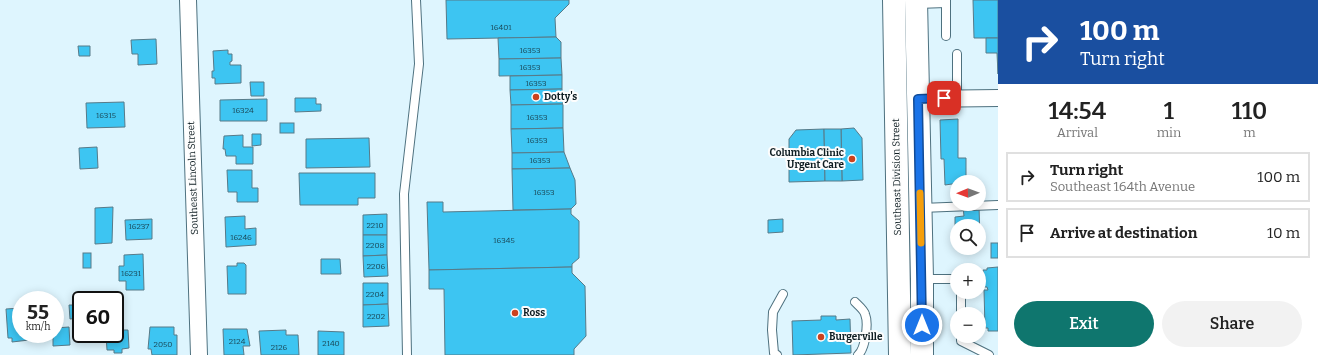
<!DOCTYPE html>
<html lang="en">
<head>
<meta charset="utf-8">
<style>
  body { margin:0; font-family:Bitter,serif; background:#f2f2f2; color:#222; height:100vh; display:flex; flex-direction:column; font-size:15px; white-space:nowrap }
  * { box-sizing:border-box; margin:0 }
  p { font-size:13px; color:#767676 }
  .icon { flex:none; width:22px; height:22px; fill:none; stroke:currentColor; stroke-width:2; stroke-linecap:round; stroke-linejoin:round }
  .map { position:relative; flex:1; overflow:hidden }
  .sheet { display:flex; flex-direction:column; background:#fff; width:320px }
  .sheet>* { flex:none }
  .guide { background:#1a4fa0; color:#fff; overflow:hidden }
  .needle { width:26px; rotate:269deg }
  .tools { position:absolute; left:950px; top:175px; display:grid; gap:8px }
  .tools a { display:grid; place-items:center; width:36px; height:36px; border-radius:50%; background:#fff; box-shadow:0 2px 10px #0003; font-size:20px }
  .speed { position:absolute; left:12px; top:291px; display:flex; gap:8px; font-size:20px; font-weight:700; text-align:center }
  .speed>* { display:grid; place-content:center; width:52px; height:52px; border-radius:50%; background:#fff; box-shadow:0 2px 10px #0003; line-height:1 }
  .speed small { font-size:10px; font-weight:400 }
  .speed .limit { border:2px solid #111; border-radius:6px; background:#fff; color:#111 }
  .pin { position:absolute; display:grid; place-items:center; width:34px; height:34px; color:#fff; margin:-17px; border-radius:8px; box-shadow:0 2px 6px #0006 }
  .me { position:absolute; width:44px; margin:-22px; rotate:0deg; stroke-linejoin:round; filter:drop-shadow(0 0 3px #0008) }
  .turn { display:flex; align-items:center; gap:14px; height:84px; padding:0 16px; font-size:18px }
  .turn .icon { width:52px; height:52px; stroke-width:2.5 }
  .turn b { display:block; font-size:28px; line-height:34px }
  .eta { display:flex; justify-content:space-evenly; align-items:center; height:68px; text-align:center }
  .eta b { font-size:24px; font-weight:600; line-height:28px }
  .cta { display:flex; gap:8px; margin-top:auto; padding:8px 16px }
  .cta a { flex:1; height:46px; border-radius:24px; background:#0f766e; color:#fff; font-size:16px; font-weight:600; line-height:46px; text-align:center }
  .cta a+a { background:#f2f2f2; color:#222 }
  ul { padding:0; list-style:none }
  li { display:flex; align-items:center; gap:12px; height:50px; margin:0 8px 6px; padding:0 8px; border:2px solid #e0e0e0; border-radius:0px }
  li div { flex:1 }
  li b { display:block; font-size:15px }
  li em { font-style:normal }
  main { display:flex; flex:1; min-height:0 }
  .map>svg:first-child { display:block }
  .building { fill:#3dc5f2; stroke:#577a88 }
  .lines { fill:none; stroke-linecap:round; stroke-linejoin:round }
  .service-casing { stroke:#4e717f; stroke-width:10 }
  .minor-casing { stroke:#4e717f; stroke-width:18 }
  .primary-casing { stroke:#4e717f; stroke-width:24 }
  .service { stroke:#fff; stroke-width:8 }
  .minor { stroke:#fff; stroke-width:16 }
  .primary { stroke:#fff; stroke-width:22 }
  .route-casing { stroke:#114b97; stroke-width:10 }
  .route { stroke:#1a73e8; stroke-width:7 }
  .slow { stroke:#f59e0b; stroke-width:7 }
  .poi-dot { fill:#cb421e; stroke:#fdfdfd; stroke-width:1.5 }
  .labels { text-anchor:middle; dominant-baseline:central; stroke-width:4; stroke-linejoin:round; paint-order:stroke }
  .number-label { font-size:8px; fill:#1a4756 }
  .poi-label { font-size:10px; font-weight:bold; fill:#0e1d22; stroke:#fdfdfd; text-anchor:start }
  .street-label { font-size:10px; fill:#0e1d22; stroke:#fdfdfd }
</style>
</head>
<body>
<main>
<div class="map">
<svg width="998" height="355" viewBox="0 0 998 355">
  <rect width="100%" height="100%" fill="#def5fe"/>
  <g class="building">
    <polygon points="446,0 569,0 569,4 555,18 556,37 447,39"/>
    <polygon points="973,0 998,0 998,38 974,38"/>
    <polygon points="556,37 561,42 561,58 499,59 498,38"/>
    <polygon points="986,38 998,38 998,74 997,53 986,53"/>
    <polygon points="156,39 157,64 138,65 138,54 132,54 131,40"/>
    <polygon points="78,46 90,46 90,56 79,56"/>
    <polygon points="228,50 228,54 232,54 232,61 230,62 230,65 241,65 241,83 215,84 215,78 212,78 212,71 214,71 213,51"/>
    <polygon points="561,58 562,75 499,76 499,59"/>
    <polygon points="562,75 562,89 510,90 510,76"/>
    <polygon points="250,82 264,82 264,96 251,96"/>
    <polygon points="562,89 563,104 511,105 510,90"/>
    <polygon points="295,98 316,98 316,104 321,104 321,111 295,112"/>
    <polygon points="267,99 267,121 220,121 220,100"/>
    <polygon points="124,102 125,127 87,128 86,103"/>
    <polygon points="563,104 563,128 511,129 511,105"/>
    <polygon points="958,119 958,158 966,158 966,182 945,185 944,159 941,159 940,120"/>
    <rect x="280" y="123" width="14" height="10"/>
    <polygon points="563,128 564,152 512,153 511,129"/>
    <polygon points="854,128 862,138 863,180 842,181 841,129"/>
    <polygon points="824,129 825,181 789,182 789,139 796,130"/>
    <polygon points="824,129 841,129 842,181 825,181"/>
    <polygon points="252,134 261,134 261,145 252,146"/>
    <polygon points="243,135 243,147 253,147 253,164 236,164 236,156 226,156 225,149 223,149 224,136"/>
    <polygon points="369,138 370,167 306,168 306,139"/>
    <polygon points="97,147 98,168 80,169 79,148"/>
    <polygon points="564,152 570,168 512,169 512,153"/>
    <polygon points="570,168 575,180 576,204 571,209 513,210 512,169"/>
    <polygon points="227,170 252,170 252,188 258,188 258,202 237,202 237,192 228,192"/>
    <polygon points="299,173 375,173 375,198 358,198 358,205 300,205"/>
    <polygon points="427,202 443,202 443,212 571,209 571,214 579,221 579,258 572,264 572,267 429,270"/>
    <polygon points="979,206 980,241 979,242 979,226 957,226 957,230 955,230 955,217 964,216 963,207"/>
    <polygon points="113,207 112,243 95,244 95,208"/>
    <polygon points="387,214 387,235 363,235 363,215"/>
    <polygon points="245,216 245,229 256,228 256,245 226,247 225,217"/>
    <polygon points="152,219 152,239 126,240 125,220"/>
    <polygon points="783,219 783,232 768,233 768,220"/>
    <polygon points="363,235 387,235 387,255 363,256"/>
    <rect x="991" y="243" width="7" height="15"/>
    <rect x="83" y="253" width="8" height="15"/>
    <polygon points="143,254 144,290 126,290 126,281 119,281 119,266 124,266 124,255"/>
    <polygon points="387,255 388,276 364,277 363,256"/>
    <polygon points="321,259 340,259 341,274 321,274"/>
    <polygon points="237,263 244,263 246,265 246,294 228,294 227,266 237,266"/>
    <polygon points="572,267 572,273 585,286 586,336 574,349 574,355 445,355 444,289 429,289 429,270"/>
    <polygon points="998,267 998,331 988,331 988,328 985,328 984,290 988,290 987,287 984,287 983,270 987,270 987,268"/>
    <polygon points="363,283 388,283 388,304 363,305"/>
    <polygon points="388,304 389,326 363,327 363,305"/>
    <polygon points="69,305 79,305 80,318 70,319"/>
    <polygon points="21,308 21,334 29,334 29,340 12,342 12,338 8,338 6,309"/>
    <polygon points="821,316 836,316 836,320 850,319 851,353 793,355 792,321 821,320"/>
    <polygon points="115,325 116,330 128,330 129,348 122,349 122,353 114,353 114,350 107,350 106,334 115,334"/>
    <polygon points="69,327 70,345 53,346 53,334 55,334 55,328"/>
    <polygon points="150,327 174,327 174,335 177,335 177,355 152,355 151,349 148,349"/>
    <polygon points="223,329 247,329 250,346 243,346 244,355 224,355"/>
    <polygon points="286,330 286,335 298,335 299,355 261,355 259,331"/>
    <polygon points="318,331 344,332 344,355 318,355"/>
  </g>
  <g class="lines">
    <g class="service-casing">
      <g id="service">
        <polyline points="946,3 946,36"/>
        <polyline points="917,4 946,3 946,0"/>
        <polyline points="957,54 957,98"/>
        <polyline points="921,208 998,205"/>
        <polyline points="923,279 957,279"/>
        <polyline points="961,292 961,314"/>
        <path d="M 855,302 C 858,305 864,310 865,314 C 869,324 865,349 858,355"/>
        <polyline points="961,336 961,341 989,355"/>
        <polyline points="407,355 404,194 419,64 416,0"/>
        <polyline points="777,355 774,353 772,330 773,312 783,294"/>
      </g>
    </g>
    <g class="minor-casing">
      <g id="minor">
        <polyline points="188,0 199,355"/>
        <polyline points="918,99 998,98"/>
      </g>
    </g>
    <g class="primary-casing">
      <g id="primary">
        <polyline points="894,0 900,355"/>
        <polyline points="916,0 922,279 922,355"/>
      </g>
    </g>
    <use href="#service" class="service"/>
    <use href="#minor" class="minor"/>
    <use href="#primary" class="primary"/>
  </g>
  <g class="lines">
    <g class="route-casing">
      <polyline id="route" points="922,325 918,99 944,98"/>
    </g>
    <use href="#route" class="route"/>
    <polyline class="slow" points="920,193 921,243"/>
  </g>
  <g class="poi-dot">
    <circle cx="536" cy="97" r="4"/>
    <circle cx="852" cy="159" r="4"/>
    <circle cx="515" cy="313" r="4"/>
    <circle cx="821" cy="337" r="4"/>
  </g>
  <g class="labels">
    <g class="number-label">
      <text x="501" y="27">16401</text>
      <text x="530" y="50">16353</text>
      <text x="530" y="67">16353</text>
      <text x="536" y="83">16353</text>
      <text x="243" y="110">16324</text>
      <text x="106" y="115">16315</text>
      <text x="537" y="117">16353</text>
      <text x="537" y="140">16353</text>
      <text x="540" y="160">16353</text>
      <text x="544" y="192">16353</text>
      <text x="375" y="225">2210</text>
      <text x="139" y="226">16237</text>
      <text x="241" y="237">16246</text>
      <text x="504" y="240">16345</text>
      <text x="375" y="245">2208</text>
      <text x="376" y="266">2206</text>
      <text x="131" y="273">16231</text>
      <text x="375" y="294">2204</text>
      <text x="376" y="316">2202</text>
      <text x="237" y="341">2124</text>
      <text x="331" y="343">2140</text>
      <text x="163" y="344">2050</text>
      <text x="279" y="347">2126</text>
    </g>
    <g class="poi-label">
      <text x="544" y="97">Dotty's</text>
      <text x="844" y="153" text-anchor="end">Columbia Clinic<tspan x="844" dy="12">Urgent Care</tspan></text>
      <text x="523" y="313">Ross</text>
      <text x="829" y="337">Burgerville</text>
    </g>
    <g class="street-label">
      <text transform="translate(897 177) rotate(-91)">Southeast Division Street</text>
      <text transform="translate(193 178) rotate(-92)">Southeast Lincoln Street</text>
    </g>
  </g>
</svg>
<div class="tools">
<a><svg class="needle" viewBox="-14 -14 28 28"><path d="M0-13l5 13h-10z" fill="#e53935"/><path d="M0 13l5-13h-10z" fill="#767676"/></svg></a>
<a><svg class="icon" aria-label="search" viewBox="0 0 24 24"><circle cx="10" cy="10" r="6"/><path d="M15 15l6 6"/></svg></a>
<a>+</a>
<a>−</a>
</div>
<div class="speed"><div>55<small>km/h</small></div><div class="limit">60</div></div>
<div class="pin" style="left:944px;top:98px;background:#d93025"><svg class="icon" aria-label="arrive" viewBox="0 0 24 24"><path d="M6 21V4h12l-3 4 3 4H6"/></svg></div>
<svg class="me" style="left:922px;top:325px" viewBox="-20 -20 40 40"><circle r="17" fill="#1a73e8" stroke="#fff" stroke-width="3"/><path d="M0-11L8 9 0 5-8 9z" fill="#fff"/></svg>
</div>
<section class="sheet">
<div class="guide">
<div class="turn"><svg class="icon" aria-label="right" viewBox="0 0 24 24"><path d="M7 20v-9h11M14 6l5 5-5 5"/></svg><div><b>100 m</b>Turn right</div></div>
</div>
<div class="eta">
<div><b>14:54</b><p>Arrival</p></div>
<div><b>1</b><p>min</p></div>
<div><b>110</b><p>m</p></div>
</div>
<ul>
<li><svg class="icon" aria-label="right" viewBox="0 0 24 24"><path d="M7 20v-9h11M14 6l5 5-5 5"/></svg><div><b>Turn right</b><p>Southeast 164th Avenue</p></div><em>100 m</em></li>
<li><svg class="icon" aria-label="arrive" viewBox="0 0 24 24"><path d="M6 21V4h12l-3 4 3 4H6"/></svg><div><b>Arrive at destination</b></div><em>10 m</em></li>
</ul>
<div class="cta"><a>Exit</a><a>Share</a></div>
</section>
</main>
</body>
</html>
